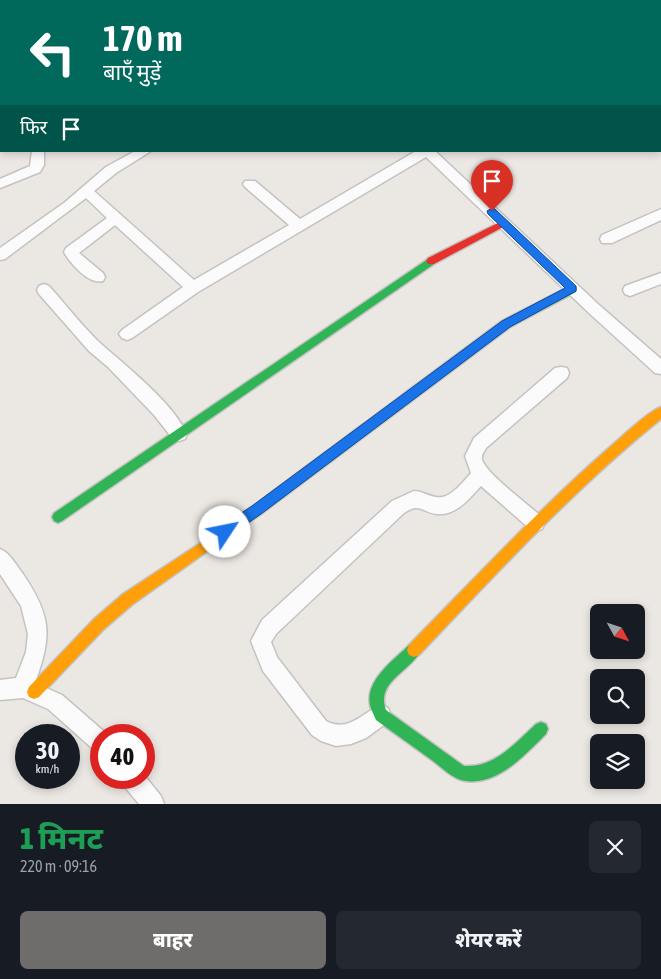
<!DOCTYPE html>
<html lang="hi">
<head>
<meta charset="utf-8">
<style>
  body { margin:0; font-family:"Asap Condensed","Noto Sans Devanagari",sans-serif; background:#242831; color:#f1f3f6; height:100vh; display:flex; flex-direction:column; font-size:19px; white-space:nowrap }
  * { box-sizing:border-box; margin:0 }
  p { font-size:16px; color:#9ea1a6 }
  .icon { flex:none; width:28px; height:28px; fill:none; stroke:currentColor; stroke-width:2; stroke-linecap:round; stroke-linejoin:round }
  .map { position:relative; height:804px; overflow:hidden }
  .side { display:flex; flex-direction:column; background:#171b24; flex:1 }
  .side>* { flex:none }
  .hud { position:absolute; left:0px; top:0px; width:661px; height:152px; box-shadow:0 2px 8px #0003; background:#00695c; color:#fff; overflow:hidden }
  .needle { width:32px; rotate:130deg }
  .controls { position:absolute; left:590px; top:604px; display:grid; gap:10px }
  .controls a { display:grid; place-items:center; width:55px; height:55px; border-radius:8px; background:#171b24; box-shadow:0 2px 8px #0003; font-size:25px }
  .speed { position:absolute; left:15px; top:724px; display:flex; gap:10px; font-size:25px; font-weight:700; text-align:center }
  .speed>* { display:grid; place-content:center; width:65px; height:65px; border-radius:50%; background:#171b24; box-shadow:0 2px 8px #0003; line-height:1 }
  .speed small { font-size:12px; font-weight:400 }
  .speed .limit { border:8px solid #d22; background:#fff; color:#111 }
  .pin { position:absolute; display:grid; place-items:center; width:42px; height:42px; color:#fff; margin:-51px -21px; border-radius:50% 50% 50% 0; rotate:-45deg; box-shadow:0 0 5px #0007 }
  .pin .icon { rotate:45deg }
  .me { position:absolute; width:55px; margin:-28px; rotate:56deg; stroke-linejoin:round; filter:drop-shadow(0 0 4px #0008) }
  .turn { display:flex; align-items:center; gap:18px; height:105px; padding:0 20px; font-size:22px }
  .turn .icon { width:65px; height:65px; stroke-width:2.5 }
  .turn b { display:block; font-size:35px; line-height:42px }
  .then { display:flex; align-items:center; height:48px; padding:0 20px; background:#0003; gap:10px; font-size:19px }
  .round { display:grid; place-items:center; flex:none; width:52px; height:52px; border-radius:8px; background:#242831 }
  .headline { display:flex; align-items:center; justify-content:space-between; height:85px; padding:0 20px }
  h1 { font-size:30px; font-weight:800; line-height:38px; color:#1e9e55 }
  .primary-button { display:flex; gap:10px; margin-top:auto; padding:10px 20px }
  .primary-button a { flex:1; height:58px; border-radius:8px; background:#6f6d6c; color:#fff; font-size:20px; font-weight:800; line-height:58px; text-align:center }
  .primary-button a+a { background:#242831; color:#f1f3f6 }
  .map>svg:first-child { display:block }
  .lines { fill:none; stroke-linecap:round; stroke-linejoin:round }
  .street-casing { stroke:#c4c3c3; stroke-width:3 }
  .fast-casing { stroke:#c4c3c3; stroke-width:3 }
  .slow-casing { stroke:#c4c3c3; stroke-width:3 }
  .jam-casing { stroke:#c4c3c3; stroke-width:3 }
  .street { fill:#fcfbfb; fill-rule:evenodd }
  .fast { fill:#30b455; fill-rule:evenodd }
  .slow { fill:#ff9f0a; fill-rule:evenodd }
  .jam { fill:#e5322d; fill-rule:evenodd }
  .route { fill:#1a73e8; stroke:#114b97 }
</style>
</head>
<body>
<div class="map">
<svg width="661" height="804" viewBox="0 0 661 804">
  <rect width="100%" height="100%" fill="#ebe7e2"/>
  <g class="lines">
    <g class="street-casing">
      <g id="street">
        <rect x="64" y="0" width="10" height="1"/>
        <polygon points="185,0 196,0 196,1 186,1"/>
        <polygon points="536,0 547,0 547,1 537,1"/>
        <polygon points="1,98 1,106 0,107 0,99"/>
        <rect x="660" y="106" width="1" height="9"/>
        <polygon points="32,151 44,151 44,165 40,172 0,188 0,179 30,166"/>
        <path d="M 135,151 L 151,151 L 116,173 L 94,191 L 194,280 L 289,225 L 245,187 L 243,184 L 245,181 L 255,181 L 300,219 L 416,151 L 435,151 L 599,305 L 661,359 L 661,374 L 655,373 L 589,313 L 426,157 L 198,292 L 132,338 L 127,340 L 122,338 L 119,334 L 122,330 L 183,287 L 115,225 L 79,253 L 103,273 L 105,277 L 103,281 C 89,285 70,263 64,252 L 66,248 L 107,218 L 86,198 L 5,259 L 0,260 L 0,248 L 64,203 L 106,167 Z"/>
        <polygon points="661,209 661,220 612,243 602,243 600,239 602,235"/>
        <polygon points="661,273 661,284 630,296 625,294 623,290 625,286"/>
        <path d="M 44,284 L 49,286 C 66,305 82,326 100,343 C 127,367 172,402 187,434 L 185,439 L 179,441 L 173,439 L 154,415 L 108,367 L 89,351 L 39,294 L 37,290 L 39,286 Z"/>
        <path d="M 561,367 L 567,368 L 569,373 L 567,378 L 486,448 C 484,452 481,455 482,459 C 484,472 531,507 542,517 L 545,523 L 542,529 L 536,531 L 530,529 L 481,486 C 470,498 456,516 437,514 C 421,512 420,502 404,513 L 276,634 L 271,642 L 277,657 L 326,721 C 348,733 362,713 381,705 L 388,708 L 391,715 L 388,722 L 366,738 L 351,744 L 336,746 L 321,741 L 312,735 L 263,671 L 251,641 L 262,620 L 392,501 L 414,491 C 422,491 428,496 436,497 C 450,500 463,482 471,473 L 465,456 L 474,438 L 555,368 Z"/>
        <path d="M 0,549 C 10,553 16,565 23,574 C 52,617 52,636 35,683 L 62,695 L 108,735 L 101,735 L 101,753 L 94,750 L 48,709 L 23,698 L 0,700 L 0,680 L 16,678 L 26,652 L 28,634 L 21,606 L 0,574 Z"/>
        <polygon points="144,775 161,796 164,804 139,804 124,786 121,778 144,778"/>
      </g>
    </g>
    <g class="fast-casing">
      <g id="fast">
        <polygon points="431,257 434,258 436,261 434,264 62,521 58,523 54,521 52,517 54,513"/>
        <polygon points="572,285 576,286 577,289 576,292 510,327 261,514 212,548 208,550 204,548 202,544 204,540 253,506 502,321"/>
        <path d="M 414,643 L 419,645 L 421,650 C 412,671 375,681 386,710 L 464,766 C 495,768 515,743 536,724 L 541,722 L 546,724 L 548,729 L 546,734 C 525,755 495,789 461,780 C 451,777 441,767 433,761 C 414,747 395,734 376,720 C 374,715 371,710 370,705 C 365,680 394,660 409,645 Z"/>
      </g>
    </g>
    <g class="slow-casing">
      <g id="slow">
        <path d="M 661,407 L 661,419 C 573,490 497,573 419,655 L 414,657 L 409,655 L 407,650 L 409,645 C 475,578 539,509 610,447 C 622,437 647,412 661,407 Z"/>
        <polygon points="208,538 212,540 214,544 212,548 133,604 104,629 39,697 34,699 29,697 27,692 29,687 94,619 123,594"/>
      </g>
    </g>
    <g class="jam-casing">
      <polygon id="jam" points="504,220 509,223 507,225 434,264 428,264 426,261 428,258"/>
    </g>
    <use href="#street" class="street"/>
    <use href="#fast" class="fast"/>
    <use href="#slow" class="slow"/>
    <use href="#jam" class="jam"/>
  </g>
  <polygon class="route" points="492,208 495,209 576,286 576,291 510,327 261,514 229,536 225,537 220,536 219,532 220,527 252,506 502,321 565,288 488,214 487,211"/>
</svg>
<div class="controls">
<a><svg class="needle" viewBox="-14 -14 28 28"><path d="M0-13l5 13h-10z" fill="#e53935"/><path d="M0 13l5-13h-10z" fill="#9ea1a6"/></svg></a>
<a><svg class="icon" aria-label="search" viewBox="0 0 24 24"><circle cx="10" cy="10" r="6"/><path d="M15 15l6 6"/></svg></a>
<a><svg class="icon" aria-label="layers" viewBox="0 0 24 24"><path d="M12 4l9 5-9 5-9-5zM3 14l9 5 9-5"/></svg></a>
</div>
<div class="speed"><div>30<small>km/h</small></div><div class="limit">40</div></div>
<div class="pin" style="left:492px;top:211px;background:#d93025"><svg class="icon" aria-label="arrive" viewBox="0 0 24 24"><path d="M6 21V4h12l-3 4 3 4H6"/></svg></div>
<svg class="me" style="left:225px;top:532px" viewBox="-20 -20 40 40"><circle r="19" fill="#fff"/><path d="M0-13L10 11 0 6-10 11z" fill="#1a73e8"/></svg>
<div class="hud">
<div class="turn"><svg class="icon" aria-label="left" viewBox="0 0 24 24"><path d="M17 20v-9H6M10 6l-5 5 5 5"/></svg><div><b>170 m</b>बाएँ मुड़ें</div></div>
<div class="then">फिर<svg class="icon" aria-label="arrive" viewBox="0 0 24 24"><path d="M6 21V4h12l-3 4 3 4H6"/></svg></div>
</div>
</div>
<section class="side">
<div class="headline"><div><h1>1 मिनट</h1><p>220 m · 09:16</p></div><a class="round"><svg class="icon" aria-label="close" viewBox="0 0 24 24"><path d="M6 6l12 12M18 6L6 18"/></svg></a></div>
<div class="primary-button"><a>बाहर</a><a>शेयर करें</a></div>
</section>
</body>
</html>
